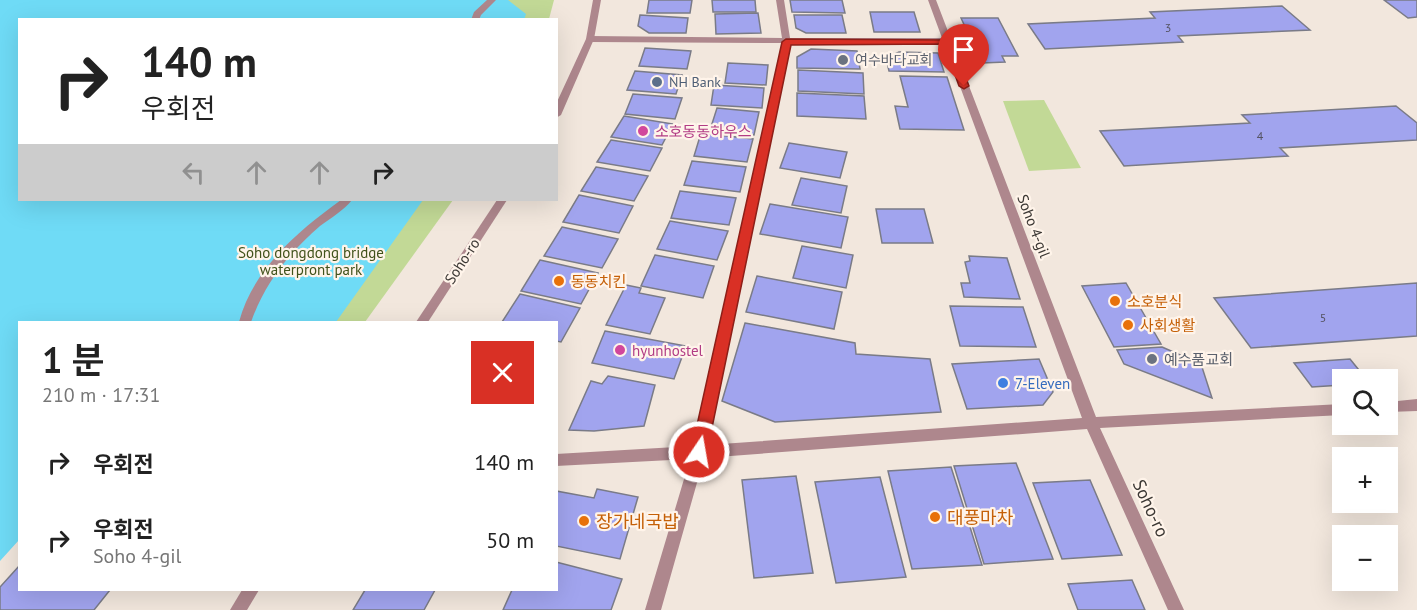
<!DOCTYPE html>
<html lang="ko">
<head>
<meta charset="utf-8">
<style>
  body { margin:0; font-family:"PT Sans","Noto Sans KR",sans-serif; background:#f2f2f2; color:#222; height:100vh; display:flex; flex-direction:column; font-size:22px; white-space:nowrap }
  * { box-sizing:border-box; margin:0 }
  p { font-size:20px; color:#767676 }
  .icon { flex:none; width:33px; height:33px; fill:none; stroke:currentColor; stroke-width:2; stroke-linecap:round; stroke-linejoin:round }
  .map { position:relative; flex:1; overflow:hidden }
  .details { position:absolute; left:18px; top:321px; width:540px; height:270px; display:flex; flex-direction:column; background:#fff; border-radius:0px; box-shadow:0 6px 24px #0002 }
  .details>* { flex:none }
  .guide { position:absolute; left:18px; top:18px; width:540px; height:183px; border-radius:0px; box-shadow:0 6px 24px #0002; background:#fff; color:#222; overflow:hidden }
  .fabs { position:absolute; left:1332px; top:369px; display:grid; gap:12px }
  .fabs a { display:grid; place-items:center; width:66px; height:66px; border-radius:0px; background:#fff; box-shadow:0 6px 24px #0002; font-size:30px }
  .pin { position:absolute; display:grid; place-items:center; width:51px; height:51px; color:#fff; margin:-62px -26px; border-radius:50% 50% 50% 0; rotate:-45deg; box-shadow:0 0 6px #0007 }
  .pin .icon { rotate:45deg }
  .me { position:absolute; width:66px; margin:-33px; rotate:12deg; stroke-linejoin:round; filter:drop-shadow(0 0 4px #0008) }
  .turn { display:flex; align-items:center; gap:21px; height:126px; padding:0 24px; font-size:27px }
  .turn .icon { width:78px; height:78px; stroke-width:2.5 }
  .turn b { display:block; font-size:42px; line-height:51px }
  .lanes { display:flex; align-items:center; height:57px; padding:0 24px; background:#0003; justify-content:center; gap:30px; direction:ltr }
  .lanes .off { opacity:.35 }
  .round { display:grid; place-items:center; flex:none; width:63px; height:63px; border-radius:0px; background:#f2f2f2 }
  .summary { display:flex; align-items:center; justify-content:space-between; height:102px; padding:0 24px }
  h1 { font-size:36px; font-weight:600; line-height:45px }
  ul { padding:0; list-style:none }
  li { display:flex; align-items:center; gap:18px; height:78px; padding:0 24px }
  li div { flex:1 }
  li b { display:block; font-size:22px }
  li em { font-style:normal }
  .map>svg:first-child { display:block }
  .green { fill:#c2d996 }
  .water { fill:#6fdbf6 }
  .building { fill:#a1a4ee; stroke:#7a7b87; stroke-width:1.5 }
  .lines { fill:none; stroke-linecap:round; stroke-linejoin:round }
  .pedestrian { fill:#ae878d; fill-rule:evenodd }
  .minor { fill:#ae878d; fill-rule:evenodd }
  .tertiary { fill:#ae878d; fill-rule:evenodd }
  .route { fill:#d93025; stroke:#8d1f18; stroke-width:1.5 }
  .worship-dot { fill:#6b7280; stroke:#fff4ea; stroke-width:2 }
  .service-dot { fill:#5c6f8a; stroke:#fff4ea; stroke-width:2 }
  .hotel-dot { fill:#d1479c; stroke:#fff4ea; stroke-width:2 }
  .food-dot { fill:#e8710a; stroke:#fff4ea; stroke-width:2 }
  .shop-dot { fill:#3f7fe0; stroke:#fff4ea; stroke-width:2 }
  .labels { text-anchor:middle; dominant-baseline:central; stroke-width:4.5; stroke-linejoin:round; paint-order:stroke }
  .number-label { font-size:12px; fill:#555362 }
  .far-worship-label { font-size:14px; fill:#5b616d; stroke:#fff4ea; text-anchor:start }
  .far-service-label { font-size:14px; fill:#4e5e75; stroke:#fff4ea; text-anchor:start }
  .hotel-label { font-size:15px; fill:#b23c85; stroke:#fff4ea; text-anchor:start }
  .street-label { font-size:15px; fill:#3c3834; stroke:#fff4ea }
  .park-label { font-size:15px; fill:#41521b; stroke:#fff4ea }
  .food-label { font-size:15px; fill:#c56008; stroke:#fff4ea; text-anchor:start }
  .worship-label { font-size:15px; fill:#5b616d; stroke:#fff4ea; text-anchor:start }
  .shop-label { font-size:15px; fill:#366cbe; stroke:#fff4ea; text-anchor:start }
  .near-street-label { font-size:18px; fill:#3c3834; stroke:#fff4ea }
  .near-food-label { font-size:18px; fill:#c56008; stroke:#fff4ea; text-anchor:start }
</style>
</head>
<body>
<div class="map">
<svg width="1417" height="610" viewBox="0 0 1417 610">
  <rect width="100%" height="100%" fill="#f2e7dd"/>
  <g class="green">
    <polygon points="421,0 554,0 549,19 414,20"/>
    <polygon points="1044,100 1081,168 1029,171 1003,101"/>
    <polygon points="279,200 453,200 365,322 170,322"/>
  </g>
  <polygon class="water" points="0,0 508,0 526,14 524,20 20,20 20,200 423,200 336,322 20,322 19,540 0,561"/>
  <g class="building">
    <polygon points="649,0 692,0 690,13 647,13"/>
    <polygon points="712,0 755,0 756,12 713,12"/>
    <polygon points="790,0 842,0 845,13 792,12"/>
    <polygon points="1384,0 1417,0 1417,17 1408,18"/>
    <polygon points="1282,6 1310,30 1178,36 1183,42 1045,49 1028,24 1155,18 1150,12"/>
    <polygon points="870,12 914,12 920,32 874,32"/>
    <polygon points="758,13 761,33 716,34 715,14"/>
    <polygon points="640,15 688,18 686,33 649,33 638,26"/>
    <polygon points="794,15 842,15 846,33 806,33 796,28"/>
    <polygon points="961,18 998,18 1018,56 1002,56 1005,62 982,63"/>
    <polygon points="645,48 691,51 687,69 639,66"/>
    <polygon points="811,49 857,51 860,69 797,68 797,57"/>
    <polygon points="899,52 938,53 944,72 889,71 886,58"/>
    <polygon points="728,63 768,65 766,85 725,83"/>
    <polygon points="798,70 863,73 864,94 798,91"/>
    <polygon points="635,71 682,75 676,94 627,90"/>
    <polygon points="900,76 947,77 964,130 900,129 895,106 908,107"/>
    <polygon points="714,85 764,88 762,108 711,105"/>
    <polygon points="797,93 864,96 866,119 797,116"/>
    <polygon points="633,94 682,98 675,119 625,114"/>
    <polygon points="1396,106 1417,123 1417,140 1280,148 1288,156 1124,166 1100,131 1250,123 1242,115"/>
    <polygon points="717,108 759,112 754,135 710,130"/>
    <polygon points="624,116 673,124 662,145 611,137"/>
    <polygon points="701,133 753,139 747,162 694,156"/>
    <polygon points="611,140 662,148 650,171 597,162"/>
    <polygon points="789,143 847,152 840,178 780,168"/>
    <polygon points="692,161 746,167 740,192 684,185"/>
    <polygon points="596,167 648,176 634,201 581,191"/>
    <polygon points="801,178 847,186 841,213 792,205"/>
    <polygon points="680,191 736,198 729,225 671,218"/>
    <polygon points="579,195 633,206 619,233 563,222"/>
    <polygon points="770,204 848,217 841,248 760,234"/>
    <polygon points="876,209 924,209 933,243 882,243"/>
    <polygon points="670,221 728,231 717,260 657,249"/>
    <polygon points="562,227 618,239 602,268 544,256"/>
    <polygon points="802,246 853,255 846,288 793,278"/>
    <polygon points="655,255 714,266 703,298 641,286"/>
    <polygon points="969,256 1007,258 1020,299 964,297 961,283 970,283 965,262 970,261"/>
    <polygon points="540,260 598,273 581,304 521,291"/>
    <polygon points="757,276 842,292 834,329 746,312"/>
    <polygon points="1126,283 1161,344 1114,347 1082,286"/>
    <polygon points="1417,283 1417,336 1251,348 1214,298"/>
    <polygon points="626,285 641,288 639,293 665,298 650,334 606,325"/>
    <polygon points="520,294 580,308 561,342 556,341 556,322 502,322"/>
    <polygon points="950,306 1023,307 1036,347 960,346"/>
    <polygon points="745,323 855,343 856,354 930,359 941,412 775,422 722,401"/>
    <polygon points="605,331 686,346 674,379 592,363"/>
    <polygon points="1162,347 1201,364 1212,398 1124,364 1117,350"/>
    <polygon points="1039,359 1053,392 1043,405 967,409 952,364"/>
    <polygon points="1350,359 1367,380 1342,380 1342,385 1312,387 1294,363"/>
    <polygon points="608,376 655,385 644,426 594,431 569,430 591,381 602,384"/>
    <polygon points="1016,463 1053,559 984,564 954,466"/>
    <polygon points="951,467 982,565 912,569 888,471"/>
    <polygon points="796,476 813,573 754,578 742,480"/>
    <polygon points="880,477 906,577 836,583 815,482"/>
    <polygon points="1090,480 1122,555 1062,559 1033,483"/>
    <polygon points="597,489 638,497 620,559 556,546 556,491 594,498"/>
    <polygon points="556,562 622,579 611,610 503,610 512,590 556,590"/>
    <polygon points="20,565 20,590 110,590 94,610 0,610 0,587"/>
    <polygon points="1132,580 1145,610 1078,610 1068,584"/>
    <polygon points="365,590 435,590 424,610 353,610"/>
  </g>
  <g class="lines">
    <g class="pedestrian">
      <polygon points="487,0 496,0 481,15 479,20 471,20 474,12"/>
      <path d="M 341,200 L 352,200 C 344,210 331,218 320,226 C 288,254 265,283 251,322 L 239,322 C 253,269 298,231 341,200 Z"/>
    </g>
    <g class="minor">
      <path d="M 776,0 L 784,0 L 790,38 L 942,38 L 928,0 L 936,0 L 1096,417 L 1342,404 L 1342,415 L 1100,428 L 1184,610 L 1168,610 L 1087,429 L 704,458 L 661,610 L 645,610 L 690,459 L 556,466 L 556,454 L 693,446 L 783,43 L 590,42 L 586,39 L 590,36 L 782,38 ZM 791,43 L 944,43 L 1082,418 L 707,445 Z"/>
      <polygon points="1417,399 1417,411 1388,412 1388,402"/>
    </g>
    <g class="tertiary">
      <polygon points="593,0 601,0 594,39 561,115 556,118 556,104 586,39"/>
      <polygon points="497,200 507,200 428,322 416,322"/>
      <polygon points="242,590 259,590 247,610 230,610"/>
    </g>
  </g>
  <polygon class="route" points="786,39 951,40 969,86 964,89 959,86 944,44 791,45 707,452 705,457 699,459 694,457 691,452 782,42"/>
  <g class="worship-dot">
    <circle cx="843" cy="60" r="6"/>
    <circle cx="1152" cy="359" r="6"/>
  </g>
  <circle class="service-dot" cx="657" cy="82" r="6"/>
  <g class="hotel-dot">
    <circle cx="643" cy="131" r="6"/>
    <circle cx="620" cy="350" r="6"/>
  </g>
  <g class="food-dot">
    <circle cx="559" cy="281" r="6"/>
    <circle cx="1115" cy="301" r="6"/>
    <circle cx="1128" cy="325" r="6"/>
    <circle cx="935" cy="517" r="6"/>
    <circle cx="584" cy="521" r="6"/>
  </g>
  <circle class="shop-dot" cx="1003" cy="383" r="6"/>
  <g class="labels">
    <g class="number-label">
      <text x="1168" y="27">3</text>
      <text x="1260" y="135">4</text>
      <text x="1323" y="317">5</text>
    </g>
    <g class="far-worship-label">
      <text x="855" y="60">여수바다교회</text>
    </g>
    <g class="far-service-label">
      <text x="669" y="82">NH Bank</text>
    </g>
    <g class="hotel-label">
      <text x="655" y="131">소호동동하우스</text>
      <text x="632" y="350">hyunhostel</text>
    </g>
    <g class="street-label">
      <text transform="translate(1034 226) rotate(69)">Soho 4-gil</text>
      <text transform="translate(462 261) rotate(-57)">Soho-ro</text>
    </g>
    <g class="park-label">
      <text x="311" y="252">Soho dongdong bridge<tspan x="311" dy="17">waterpront park</tspan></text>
    </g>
    <g class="food-label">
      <text x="571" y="281">동동치킨</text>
      <text x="1127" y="301">소호분식</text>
      <text x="1140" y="325">사회생활</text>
    </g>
    <g class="worship-label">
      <text x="1164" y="359">예수품교회</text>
    </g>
    <g class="shop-label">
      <text x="1015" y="383">7-Eleven</text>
    </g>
    <g class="near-street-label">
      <text transform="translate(1151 508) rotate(65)">Soho-ro</text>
    </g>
    <g class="near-food-label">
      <text x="947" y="517">대풍마차</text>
      <text x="596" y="521">장가네국밥</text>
    </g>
  </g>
</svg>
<div class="fabs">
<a><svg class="icon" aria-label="search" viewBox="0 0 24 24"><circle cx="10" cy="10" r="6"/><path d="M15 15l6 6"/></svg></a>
<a>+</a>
<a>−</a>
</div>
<div class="pin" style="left:964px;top:86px;background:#d93025"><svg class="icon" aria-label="arrive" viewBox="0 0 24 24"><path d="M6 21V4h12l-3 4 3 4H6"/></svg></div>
<svg class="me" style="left:699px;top:452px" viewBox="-20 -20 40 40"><circle r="17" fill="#d93025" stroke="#fff" stroke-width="3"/><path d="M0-11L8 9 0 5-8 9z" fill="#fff"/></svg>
<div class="guide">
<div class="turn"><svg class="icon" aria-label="right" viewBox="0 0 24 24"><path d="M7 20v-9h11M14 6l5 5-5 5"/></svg><div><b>140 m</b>우회전</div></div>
<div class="lanes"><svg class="icon off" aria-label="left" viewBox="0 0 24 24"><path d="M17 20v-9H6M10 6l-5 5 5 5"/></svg><svg class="icon off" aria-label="ahead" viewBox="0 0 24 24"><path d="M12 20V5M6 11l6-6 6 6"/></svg><svg class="icon off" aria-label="ahead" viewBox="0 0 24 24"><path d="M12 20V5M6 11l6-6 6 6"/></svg><svg class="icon" aria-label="right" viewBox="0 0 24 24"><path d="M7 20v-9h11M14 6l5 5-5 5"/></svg></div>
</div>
<section class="details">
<div class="summary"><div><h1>1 분</h1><p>210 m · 17:31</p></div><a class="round" style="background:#d93025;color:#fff"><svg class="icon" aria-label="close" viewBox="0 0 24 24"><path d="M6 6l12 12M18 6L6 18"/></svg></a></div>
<ul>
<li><svg class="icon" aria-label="right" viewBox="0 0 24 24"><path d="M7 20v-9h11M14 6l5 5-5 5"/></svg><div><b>우회전</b></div><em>140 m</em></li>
<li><svg class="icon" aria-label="right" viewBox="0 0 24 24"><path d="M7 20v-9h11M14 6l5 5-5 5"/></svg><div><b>우회전</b><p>Soho 4-gil</p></div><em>50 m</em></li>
</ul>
</section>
</div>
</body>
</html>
